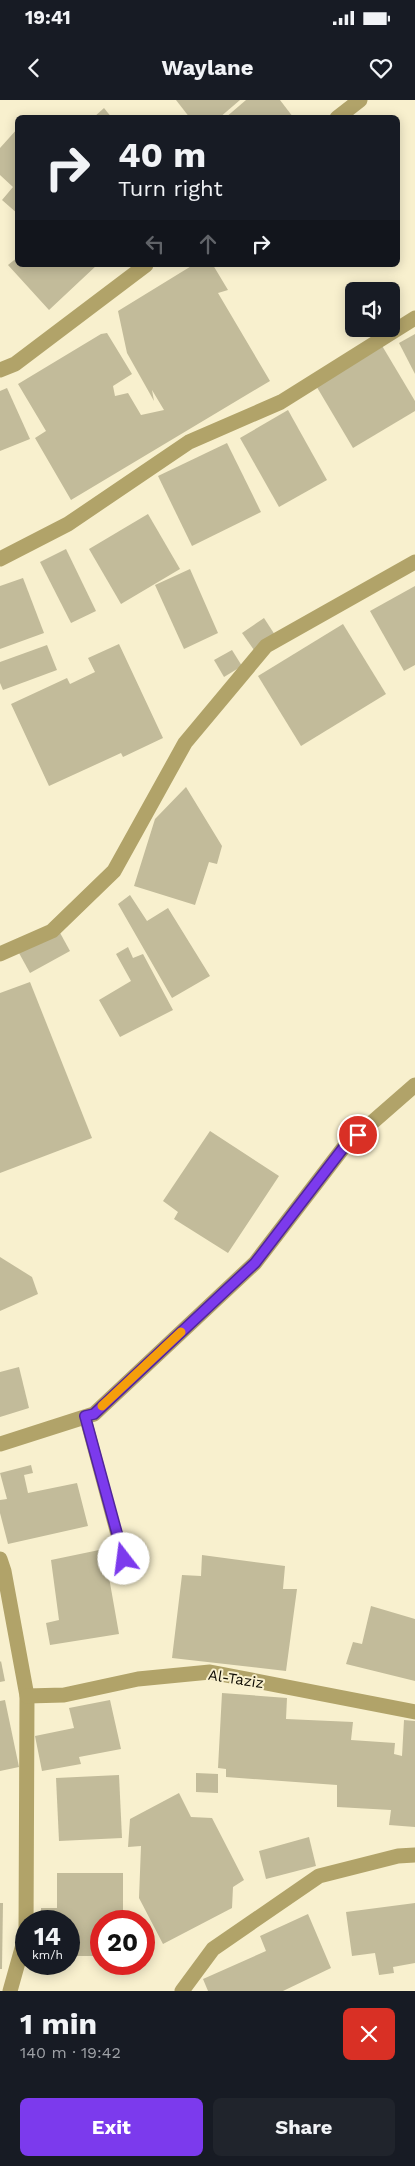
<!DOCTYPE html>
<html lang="en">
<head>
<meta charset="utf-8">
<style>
  body { margin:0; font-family:"Work Sans",sans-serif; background:#20242c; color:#f1f3f6; height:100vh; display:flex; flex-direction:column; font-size:19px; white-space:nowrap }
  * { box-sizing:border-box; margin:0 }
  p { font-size:16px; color:#9ea1a6 }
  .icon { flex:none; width:28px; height:28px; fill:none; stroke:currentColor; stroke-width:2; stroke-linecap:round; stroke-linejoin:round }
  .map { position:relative; height:1891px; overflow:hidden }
  .panel { display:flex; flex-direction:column; background:#171b24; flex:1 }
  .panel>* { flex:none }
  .banner { position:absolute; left:15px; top:15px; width:385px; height:152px; border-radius:8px; box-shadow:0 2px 12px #0003; background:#171b24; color:#f1f3f6; overflow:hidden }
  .fabs { position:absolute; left:345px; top:182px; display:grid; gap:10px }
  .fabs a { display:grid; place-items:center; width:55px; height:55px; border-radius:8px; background:#171b24; box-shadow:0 2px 12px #0003; font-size:25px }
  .speed { position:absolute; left:15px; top:1810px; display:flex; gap:10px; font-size:25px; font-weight:700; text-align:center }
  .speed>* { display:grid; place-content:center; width:65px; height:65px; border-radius:50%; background:#171b24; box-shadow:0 2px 12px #0003; line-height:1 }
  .speed small { font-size:12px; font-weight:400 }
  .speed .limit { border:8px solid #d22; background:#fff; color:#111 }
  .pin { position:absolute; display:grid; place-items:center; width:42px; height:42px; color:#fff; margin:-21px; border:2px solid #fff; border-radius:50%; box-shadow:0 1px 5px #0007 }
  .me { position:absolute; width:55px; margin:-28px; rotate:345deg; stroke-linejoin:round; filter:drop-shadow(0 0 4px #0008) }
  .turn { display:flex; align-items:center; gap:18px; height:105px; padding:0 20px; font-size:22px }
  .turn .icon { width:65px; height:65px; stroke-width:2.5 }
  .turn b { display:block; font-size:35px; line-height:42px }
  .lanes { display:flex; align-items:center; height:48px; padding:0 20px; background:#0003; justify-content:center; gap:25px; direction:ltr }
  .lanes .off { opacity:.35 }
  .round { display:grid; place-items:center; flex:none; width:52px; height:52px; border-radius:8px; background:#20242c }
  .overview { display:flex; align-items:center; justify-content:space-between; height:85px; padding:0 20px }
  h1 { font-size:30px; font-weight:700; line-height:38px }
  .button { display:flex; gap:10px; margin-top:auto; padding:10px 20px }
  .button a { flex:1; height:58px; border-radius:8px; background:#7c3aed; color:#fff; font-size:20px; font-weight:700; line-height:58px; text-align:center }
  .button a+a { background:#20242c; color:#f1f3f6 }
  .status { display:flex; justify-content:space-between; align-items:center; height:35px; padding:0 25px; background:#171b24; direction:ltr }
  .status svg { height:14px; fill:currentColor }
  header { display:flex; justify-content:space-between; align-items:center; height:65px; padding:0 20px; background:#171b24; font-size:22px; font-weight:700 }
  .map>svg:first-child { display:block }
  .building { fill:#c2bb9a }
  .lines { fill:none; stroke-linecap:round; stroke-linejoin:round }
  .service { stroke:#b1a369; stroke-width:12 }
  .minor { stroke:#b1a369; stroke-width:15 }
  .route-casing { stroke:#51269a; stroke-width:12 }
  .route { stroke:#7c3aed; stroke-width:9 }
  .slow { stroke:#f59e0b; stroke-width:9 }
  .labels { text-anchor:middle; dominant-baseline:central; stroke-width:4; stroke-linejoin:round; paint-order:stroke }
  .street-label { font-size:15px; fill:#0f0c03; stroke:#f8f0ce }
</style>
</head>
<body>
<div class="status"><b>19:41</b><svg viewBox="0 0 49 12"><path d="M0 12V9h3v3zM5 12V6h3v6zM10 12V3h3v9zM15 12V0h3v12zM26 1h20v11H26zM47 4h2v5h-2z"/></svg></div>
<header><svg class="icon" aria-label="back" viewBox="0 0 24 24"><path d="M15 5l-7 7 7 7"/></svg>Waylane<svg class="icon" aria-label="heart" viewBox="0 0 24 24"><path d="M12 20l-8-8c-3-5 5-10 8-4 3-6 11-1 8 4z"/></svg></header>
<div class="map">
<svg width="415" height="1891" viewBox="0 0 415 1891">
  <rect width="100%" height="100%" fill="#f8f0ce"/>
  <g class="building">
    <polygon points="176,0 240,0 219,18 190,18"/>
    <polygon points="246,0 280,0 293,17 225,18"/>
    <polygon points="104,8 112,18 93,18"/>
    <polygon points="18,28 18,114 2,100 13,87 0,75 0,48"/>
    <polygon points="18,157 18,165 97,165 49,210 8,165"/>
    <polygon points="193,165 213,165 228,190 218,193 270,281 71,400 35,338 46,331 18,284 101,234 107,233 132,274 113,286 115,296 128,293 141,315 164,310 152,290 154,301 127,253 118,211"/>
    <polygon points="415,234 415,274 399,243"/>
    <polygon points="381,244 415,301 415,311 353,348 315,284"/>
    <polygon points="7,288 30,339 0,351 0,291"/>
    <polygon points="288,310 327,380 279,407 240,338"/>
    <polygon points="227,343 261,412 192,446 158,376"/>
    <polygon points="148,414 180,469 121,504 89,449"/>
    <polygon points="66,449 96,511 71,523 40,462"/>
    <polygon points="190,469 218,533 184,549 155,485"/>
    <polygon points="23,478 44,533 0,549 0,486"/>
    <polygon points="415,486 415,565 404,571 370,511"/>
    <polygon points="264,518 275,535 254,550 242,533"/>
    <polygon points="343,524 386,594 301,646 258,576"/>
    <polygon points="119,544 163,638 123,657 121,653 49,686 11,604 67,578 70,584 95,572 88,558"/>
    <polygon points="47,545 57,570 3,590 0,583 0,562"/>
    <polygon points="232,550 242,566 224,577 214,560"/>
    <polygon points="186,687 222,746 217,764 209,762 195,805 134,786 155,719"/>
    <polygon points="130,795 147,821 168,808 210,876 172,898 118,804"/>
    <polygon points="59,831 70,851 30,873 19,853"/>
    <polygon points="128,847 133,858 143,854 173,910 120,937 99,900 131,881 116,854"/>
    <polygon points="30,882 92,1038 0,1073 0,893"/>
    <polygon points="210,1031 279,1076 228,1153 174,1119 178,1112 163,1101"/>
    <polygon points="0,1157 32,1177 38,1194 0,1211"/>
    <polygon points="19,1267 29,1308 0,1317 0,1272"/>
    <polygon points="31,1365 33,1373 24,1375 28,1393 77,1383 88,1426 8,1444 0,1413 0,1400 7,1399 0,1373"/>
    <polygon points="104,1449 119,1534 50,1545 46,1523 59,1520 51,1460"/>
    <polygon points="202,1455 285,1466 283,1489 297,1489 286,1571 172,1558 182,1475 201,1476"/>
    <polygon points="371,1506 415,1519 415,1581 346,1564 353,1542 362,1544"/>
    <polygon points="1,1561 5,1581 0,1582 0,1562"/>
    <polygon points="222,1593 287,1598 286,1619 353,1622 351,1640 395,1643 394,1654 402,1656 404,1620 415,1621 415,1727 389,1725 391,1710 337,1707 337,1685 226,1677 226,1669 218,1668"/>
    <polygon points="5,1600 19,1667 0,1671 0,1601"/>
    <polygon points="110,1600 121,1649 79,1657 81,1664 42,1671 35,1636 74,1628 69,1608"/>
    <polygon points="196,1673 218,1674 218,1693 196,1692"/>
    <polygon points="119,1675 122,1738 59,1741 56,1678"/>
    <polygon points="179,1693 191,1717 212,1718 244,1780 233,1787 232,1808 163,1844 139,1798 141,1746 128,1747 130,1719"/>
    <polygon points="309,1737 316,1766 266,1779 259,1751"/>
    <polygon points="57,1773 123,1773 123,1821 101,1821 101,1856 69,1856 69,1821 41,1821 41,1808 57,1808"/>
    <polygon points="0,1803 3,1803 2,1869 0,1869"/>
    <polygon points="415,1803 415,1863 393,1867 394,1873 379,1875 375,1853 352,1856 346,1812"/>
    <polygon points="308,1814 331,1868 283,1891 208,1891 203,1879 266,1851 260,1836"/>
  </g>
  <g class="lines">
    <polyline class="service" points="85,1317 123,1459"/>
    <g class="minor">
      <polyline points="337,18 360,0"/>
      <polyline points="0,270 15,264 146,165"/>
      <polyline points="0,459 68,424 189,342 281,302 415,218"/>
      <polyline points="0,854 52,831 114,771 185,643 266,546 415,462"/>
      <polyline points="0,1344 94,1314 255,1163 344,1047 415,985"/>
      <polyline points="0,1459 4,1471 27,1596 26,1834 10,1891"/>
      <polyline points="27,1596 64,1595 138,1579 210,1572 415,1612"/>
      <polyline points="182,1891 213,1849 319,1776 398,1756 415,1755"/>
    </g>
  </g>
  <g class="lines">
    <g class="route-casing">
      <polyline id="route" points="124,1459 85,1316 94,1314 255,1163 344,1047 358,1035"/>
    </g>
    <use href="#route" class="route"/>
    <polyline class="slow" points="102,1306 181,1232"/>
  </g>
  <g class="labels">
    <g class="street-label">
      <text transform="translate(236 1579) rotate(9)">Al-Taziz</text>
    </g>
  </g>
</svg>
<div class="fabs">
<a><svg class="icon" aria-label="sound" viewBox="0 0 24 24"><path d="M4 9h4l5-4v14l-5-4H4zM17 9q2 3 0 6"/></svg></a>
</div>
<div class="speed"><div>14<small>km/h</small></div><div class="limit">20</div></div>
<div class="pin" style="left:358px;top:1035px;background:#d93025"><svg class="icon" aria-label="arrive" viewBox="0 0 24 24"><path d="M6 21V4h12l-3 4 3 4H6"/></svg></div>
<svg class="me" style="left:124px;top:1459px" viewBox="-20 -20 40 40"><circle r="19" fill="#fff"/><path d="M0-13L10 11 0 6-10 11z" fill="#7c3aed"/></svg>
<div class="banner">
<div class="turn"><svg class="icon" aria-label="right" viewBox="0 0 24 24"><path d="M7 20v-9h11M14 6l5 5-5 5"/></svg><div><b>40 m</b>Turn right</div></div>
<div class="lanes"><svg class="icon off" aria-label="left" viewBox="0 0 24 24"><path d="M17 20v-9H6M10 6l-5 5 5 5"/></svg><svg class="icon off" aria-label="ahead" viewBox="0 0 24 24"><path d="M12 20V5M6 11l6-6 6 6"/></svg><svg class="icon" aria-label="right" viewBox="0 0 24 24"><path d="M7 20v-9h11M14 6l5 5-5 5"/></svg></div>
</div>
</div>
<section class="panel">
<div class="overview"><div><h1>1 min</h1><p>140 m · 19:42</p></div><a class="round" style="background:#d93025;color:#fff"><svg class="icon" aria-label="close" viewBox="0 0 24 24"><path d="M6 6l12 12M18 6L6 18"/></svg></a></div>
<div class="button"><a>Exit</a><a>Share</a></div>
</section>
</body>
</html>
